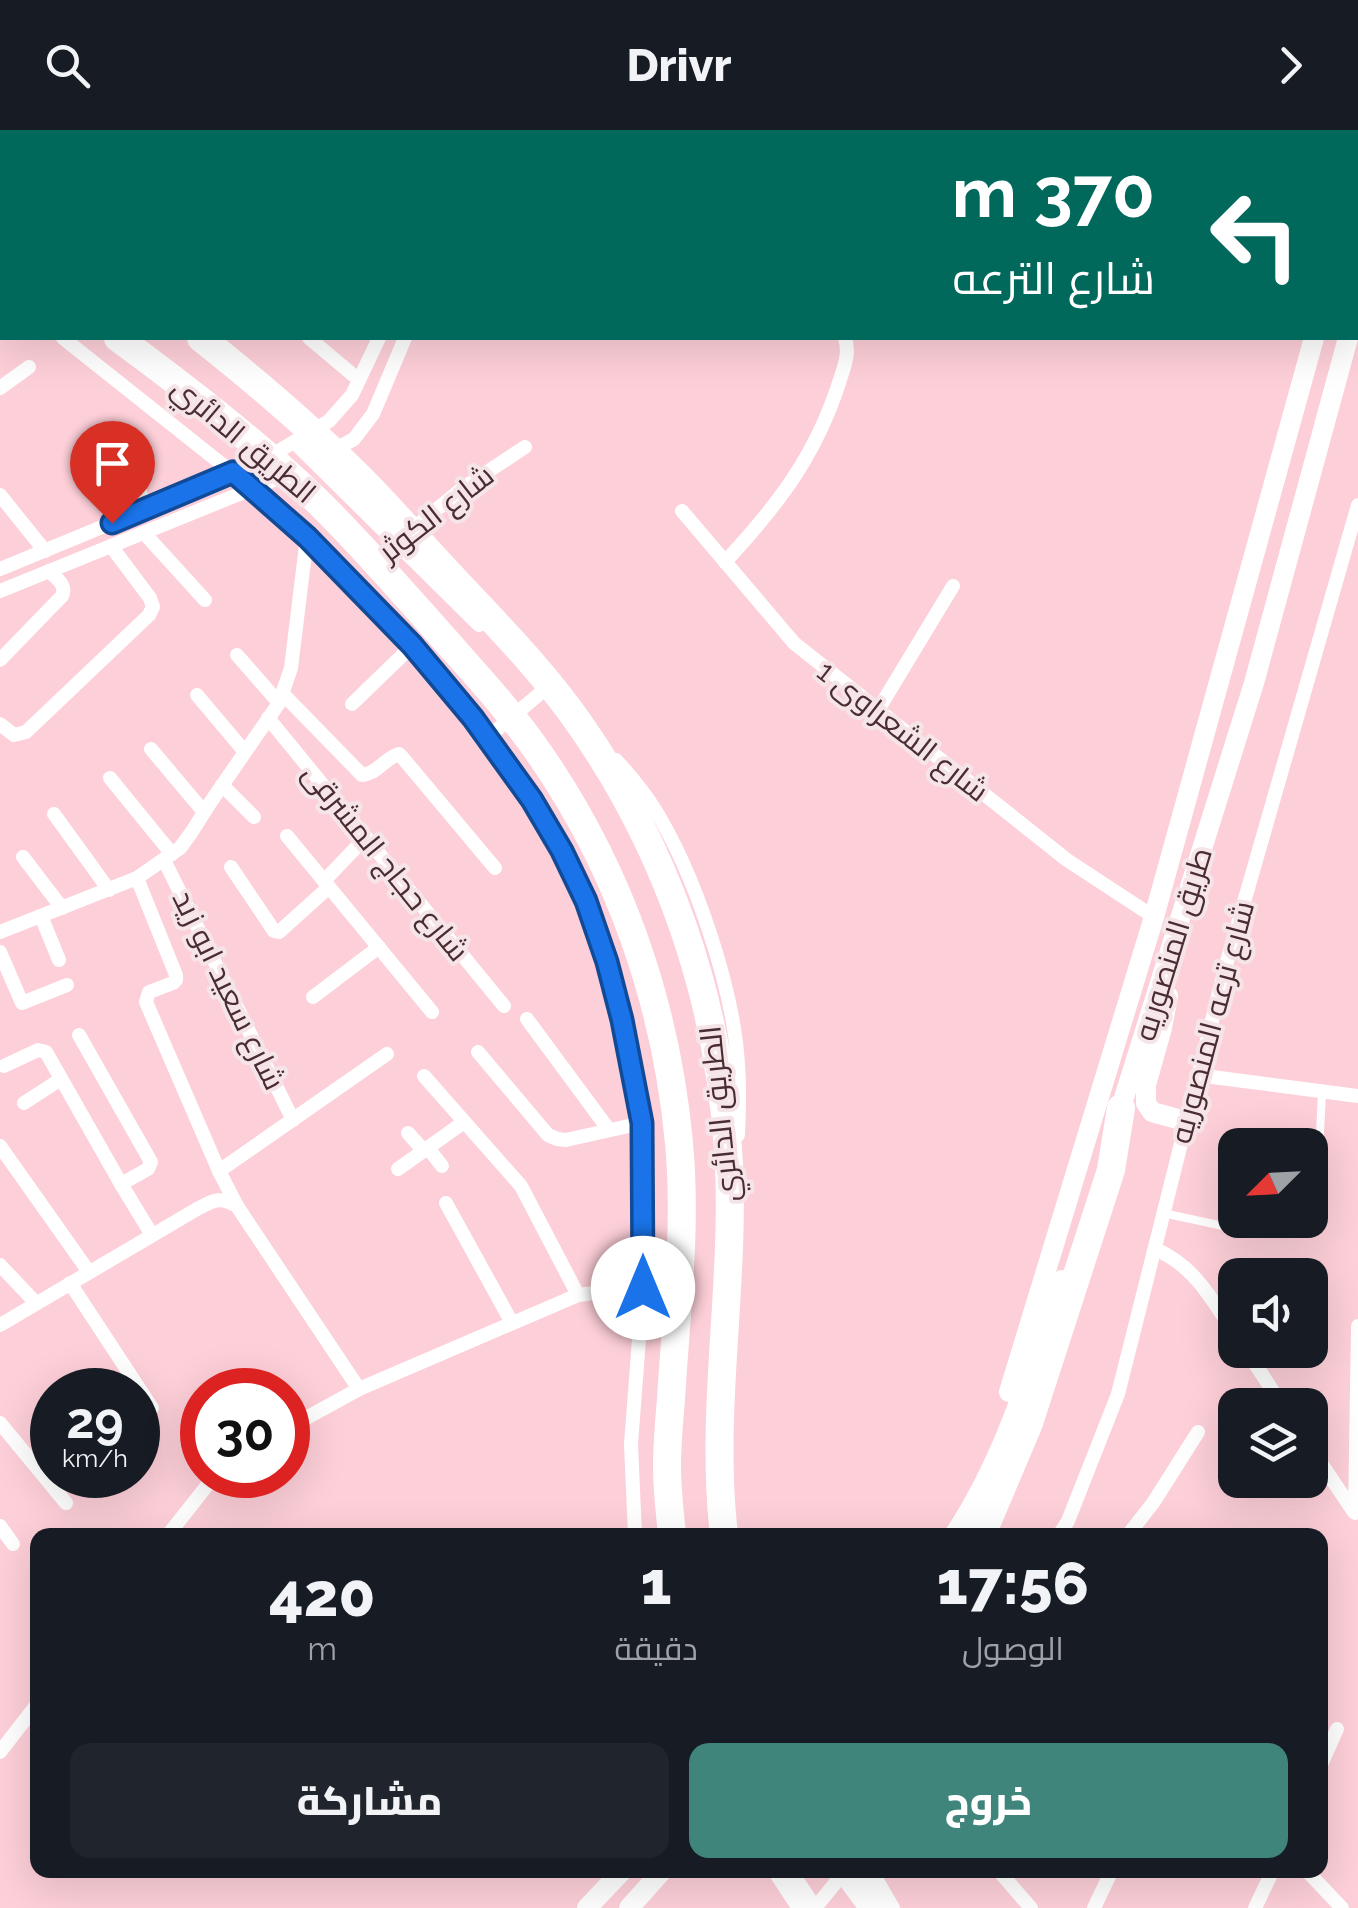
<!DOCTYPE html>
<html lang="ar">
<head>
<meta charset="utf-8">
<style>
  body { margin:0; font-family:Raleway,Cairo,sans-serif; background:#20242c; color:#f1f3f6; direction:rtl; height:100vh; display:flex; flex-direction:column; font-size:38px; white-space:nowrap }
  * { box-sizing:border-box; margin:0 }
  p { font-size:32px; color:#9ea1a6 }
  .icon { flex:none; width:55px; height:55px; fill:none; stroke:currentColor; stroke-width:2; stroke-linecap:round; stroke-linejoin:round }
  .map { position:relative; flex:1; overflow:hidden; direction:ltr }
  .side { position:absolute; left:30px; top:1398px; width:1298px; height:350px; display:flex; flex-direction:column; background:#171b24; border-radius:20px; box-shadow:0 10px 40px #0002; direction:rtl }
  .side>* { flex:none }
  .banner { position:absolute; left:0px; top:0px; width:1360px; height:210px; box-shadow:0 10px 40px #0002; direction:rtl; background:#00695c; color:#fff; overflow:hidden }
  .needle { width:65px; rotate:246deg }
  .tools { position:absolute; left:1218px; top:998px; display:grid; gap:20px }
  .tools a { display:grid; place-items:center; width:110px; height:110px; border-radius:20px; background:#171b24; box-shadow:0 10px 40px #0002; font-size:50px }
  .speed { position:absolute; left:30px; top:1238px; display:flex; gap:20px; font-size:50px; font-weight:700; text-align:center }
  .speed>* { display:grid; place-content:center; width:130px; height:130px; border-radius:50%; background:#171b24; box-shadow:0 10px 40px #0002; line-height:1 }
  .speed small { font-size:25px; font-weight:400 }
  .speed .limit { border:15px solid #d22; background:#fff; color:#111 }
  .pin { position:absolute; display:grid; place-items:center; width:85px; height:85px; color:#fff; margin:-102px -42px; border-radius:50% 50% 50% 0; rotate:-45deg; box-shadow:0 0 10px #0007 }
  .pin .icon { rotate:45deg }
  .me { position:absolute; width:110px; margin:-55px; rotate:0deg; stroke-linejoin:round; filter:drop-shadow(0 0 8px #0008) }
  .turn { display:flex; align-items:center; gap:35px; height:210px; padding:0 40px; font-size:45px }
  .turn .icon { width:130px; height:130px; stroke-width:2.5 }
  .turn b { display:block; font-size:70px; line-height:85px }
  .eta { display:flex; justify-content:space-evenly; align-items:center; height:170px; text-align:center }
  .eta b { font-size:60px; font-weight:800; line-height:70px }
  .primary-button { display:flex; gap:20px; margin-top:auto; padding:20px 40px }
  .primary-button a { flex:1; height:115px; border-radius:20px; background:#3f857c; color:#fff; font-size:40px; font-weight:800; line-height:115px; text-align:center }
  .primary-button a+a { background:#20242c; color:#f1f3f6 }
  header { display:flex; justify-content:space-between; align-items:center; height:130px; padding:0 40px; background:#171b24; font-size:45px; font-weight:800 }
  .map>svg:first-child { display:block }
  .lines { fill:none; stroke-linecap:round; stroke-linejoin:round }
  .service { stroke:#fff; stroke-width:8 }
  .minor { stroke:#fff; stroke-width:14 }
  .secondary { stroke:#fff; stroke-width:20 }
  .motorway { stroke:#fff; stroke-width:28 }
  .route-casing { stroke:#114b97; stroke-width:25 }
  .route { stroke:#1a73e8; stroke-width:18 }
  .labels { text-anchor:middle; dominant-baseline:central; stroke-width:8; stroke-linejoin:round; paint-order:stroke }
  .street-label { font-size:30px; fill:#4a2c33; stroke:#f5e5e8 }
</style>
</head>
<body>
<header><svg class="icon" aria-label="forward" viewBox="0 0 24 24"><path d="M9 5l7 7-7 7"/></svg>Drivr<svg class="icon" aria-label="search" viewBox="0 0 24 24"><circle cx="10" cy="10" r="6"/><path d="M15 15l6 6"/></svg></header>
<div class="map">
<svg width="1358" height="1778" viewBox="0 0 1358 1778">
  <rect width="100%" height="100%" fill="#fdcfd8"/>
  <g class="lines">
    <g class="service">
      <polyline points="1320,1004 1322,962"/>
      <polyline points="1163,1083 1237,1099"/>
    </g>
    <g class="minor">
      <polyline points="40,0 42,2"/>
      <polyline points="120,0 121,2"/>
      <polyline points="193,0 199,2"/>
      <polyline points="677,0 681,2"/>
      <polyline points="455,2 456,0"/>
      <polyline points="479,2 480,0"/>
      <polyline points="63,208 253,359 307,407 413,515 473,588 532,670 562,721 586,771 607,831 622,891 642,993 643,1157 631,1314 635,1405"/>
      <polyline points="309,208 359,250"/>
      <polyline points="0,258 29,237"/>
      <polyline points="294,312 479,495"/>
      <polyline points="126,313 145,379"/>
      <polyline points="332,321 354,309 373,284 405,208"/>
      <polyline points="0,365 45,421"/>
      <polyline points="682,381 794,513 1067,730 1154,787"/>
      <polyline points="409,402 463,358 525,317"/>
      <polyline points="144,403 205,470"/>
      <path d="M 725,432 C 777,376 815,327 839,253 C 844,237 850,224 845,208"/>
      <polyline points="0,439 233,343 272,325 329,291 352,265 379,208"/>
      <polyline points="0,461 291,343"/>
      <polyline points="237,525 279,573"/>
      <path d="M 0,530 L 62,466 C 67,455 57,449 49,441"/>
      <path d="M 282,563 L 362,645 C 377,644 385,628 399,624 L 402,627 L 495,738"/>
      <polyline points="197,565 245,622"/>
      <polyline points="352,574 413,515"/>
      <polyline points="878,580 953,456"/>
      <polyline points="268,588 504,876"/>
      <polyline points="0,594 14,605 26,602 149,485 153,477 150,468 111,416"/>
      <polyline points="487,608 544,560"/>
      <polyline points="151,619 204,682"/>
      <path d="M 616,630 C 630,645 643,661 654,678 C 694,742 734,859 738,935 C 740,958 739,981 738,1005"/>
      <polyline points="110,648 172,724"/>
      <polyline points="222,655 254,687"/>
      <polyline points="54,684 109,760"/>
      <polyline points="287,706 432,882"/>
      <polyline points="23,727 62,778"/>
      <polyline points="164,730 293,990"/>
      <polyline points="231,737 274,801 279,802 329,757"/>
      <polyline points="137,748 176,845 176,850 173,853 149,862 146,872 219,1041 237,1076"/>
      <polyline points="324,751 366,707"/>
      <polyline points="41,786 59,830"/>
      <polyline points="0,802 137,748 180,718 191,703 212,670 279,573 291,538 307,407"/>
      <polyline points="0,822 22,873 67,855"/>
      <polyline points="313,867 379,817"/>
      <polyline points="527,889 609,1000"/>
      <polyline points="79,905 151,1032 148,1039 121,1054"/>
      <polyline points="478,922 548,1005 557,1009 566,1010 642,993"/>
      <polyline points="4,936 38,920 46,922 121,1054 152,1105"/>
      <polyline points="1197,945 1358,966"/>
      <polyline points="424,946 521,1056 578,1165"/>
      <polyline points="24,973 61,949"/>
      <polyline points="408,1003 424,1021"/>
      <polyline points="0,1016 89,1142"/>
      <polyline points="428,1018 442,1036"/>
      <polyline points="398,1039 464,992"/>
      <polyline points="219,1041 387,924"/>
      <polyline points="446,1073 512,1193"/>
      <path d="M 1155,1119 C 1195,1136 1212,1170 1235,1204"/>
      <polyline points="0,1135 36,1173"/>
      <polyline points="70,1153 152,1278"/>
      <path d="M 0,1195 L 197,1079 C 214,1070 220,1066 237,1076 L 359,1259"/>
      <polyline points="1246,1220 1282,1275"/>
      <polyline points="0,1293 66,1373"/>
      <polyline points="288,1298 359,1259 578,1165 643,1157"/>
      <polyline points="1310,1317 1354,1382"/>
      <polyline points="1355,1383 1358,1196"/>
      <polyline points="0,1396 13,1414"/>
      <polyline points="168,1405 209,1353 219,1345"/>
      <polyline points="1059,1405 1068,1391 1118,1264 1226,835 1358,375"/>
      <polyline points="1128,1405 1153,1373 1198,1302"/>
      <polyline points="0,1622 38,1573"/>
      <polyline points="1320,1637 1337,1599"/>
      <polyline points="871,1740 893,1778"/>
      <polyline points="998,1740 1031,1778"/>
      <polyline points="1306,1740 1342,1778"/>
      <polyline points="815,1778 846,1740"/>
      <polyline points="1094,1778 1112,1740"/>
      <polyline points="1255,1778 1273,1740"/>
    </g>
    <g class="secondary">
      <polyline points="1358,47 1358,45"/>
      <polyline points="1358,172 1358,170"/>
      <polyline points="1168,866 1162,898 1146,955 1146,973 1152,982 1185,991"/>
      <polyline points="1117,990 1254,553 1348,208"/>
      <polyline points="1009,1262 1154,787 1314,208"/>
      <path d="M 954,1405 C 1006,1327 1031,1237 1062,1150"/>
      <polyline points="587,1778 623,1740"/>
      <polyline points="629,1778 663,1740"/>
    </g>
    <g class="motorway">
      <polyline points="0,68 2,70"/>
      <polyline points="0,123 2,125"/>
      <path d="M 118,208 C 185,257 251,308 311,365 C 351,403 388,446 425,487 C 464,532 507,576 541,626 C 620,741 666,873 679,1013 C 687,1097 676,1185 671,1269 C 669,1292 667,1315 667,1337 C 667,1360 670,1383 672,1405"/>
      <path d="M 201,208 C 254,250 306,294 354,342 C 385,372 413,405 442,436 C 490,488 541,538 581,596 C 668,721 718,868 728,1019 C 737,1148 709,1277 724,1405"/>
      <polyline points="979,1405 988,1390 1029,1293 1111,1040 1121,978"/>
      <polyline points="782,1740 807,1778"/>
      <polyline points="846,1740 874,1778"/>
    </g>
  </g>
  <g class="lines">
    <g class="route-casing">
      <polyline id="route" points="112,393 233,342 307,407 412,515 473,588 532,670 562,721 586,771 607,832 622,890 642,993 643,1158"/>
    </g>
    <use href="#route" class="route"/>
  </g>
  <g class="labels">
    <g class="street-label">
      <text transform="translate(244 310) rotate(40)">الطريق الدائري</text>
      <text transform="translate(436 383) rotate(-38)">شارع الكوثر</text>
      <text transform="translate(903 601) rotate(38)">شارع الشعراوى 1</text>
      <text transform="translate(386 732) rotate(51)">شارع حجاج المشرقى</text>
      <text transform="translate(1173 814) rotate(-73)">طريق المنصوريه</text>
      <text transform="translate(229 860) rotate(64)">شارع سعيد ابو زيد</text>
      <text transform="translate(1212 892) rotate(-75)">شارع ترعه المنصوريه</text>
      <text transform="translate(719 984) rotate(-96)">الطريق الدائري</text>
    </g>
  </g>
</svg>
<div class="tools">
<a><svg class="needle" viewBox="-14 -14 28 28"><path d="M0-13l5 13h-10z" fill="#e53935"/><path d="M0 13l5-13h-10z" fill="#9ea1a6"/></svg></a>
<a><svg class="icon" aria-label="sound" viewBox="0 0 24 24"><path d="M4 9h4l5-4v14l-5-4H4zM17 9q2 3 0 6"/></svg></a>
<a><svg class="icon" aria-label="layers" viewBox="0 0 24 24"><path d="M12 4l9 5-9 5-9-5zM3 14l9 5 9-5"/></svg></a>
</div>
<div class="speed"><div>29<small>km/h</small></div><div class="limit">30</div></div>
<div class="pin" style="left:112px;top:393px;background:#d93025"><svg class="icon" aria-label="arrive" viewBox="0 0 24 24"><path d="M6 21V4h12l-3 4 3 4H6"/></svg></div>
<svg class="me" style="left:643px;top:1158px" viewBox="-20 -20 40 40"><circle r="19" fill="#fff"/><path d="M0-13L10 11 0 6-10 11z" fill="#1a73e8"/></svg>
<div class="banner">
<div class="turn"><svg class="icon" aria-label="left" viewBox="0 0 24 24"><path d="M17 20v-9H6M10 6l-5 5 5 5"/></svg><div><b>370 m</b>شارع الترعه</div></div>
</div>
<section class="side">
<div class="eta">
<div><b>17:56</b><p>الوصول</p></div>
<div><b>1</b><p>دقيقة</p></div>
<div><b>420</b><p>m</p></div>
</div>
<div class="primary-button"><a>خروج</a><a>مشاركة</a></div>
</section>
</div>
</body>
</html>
